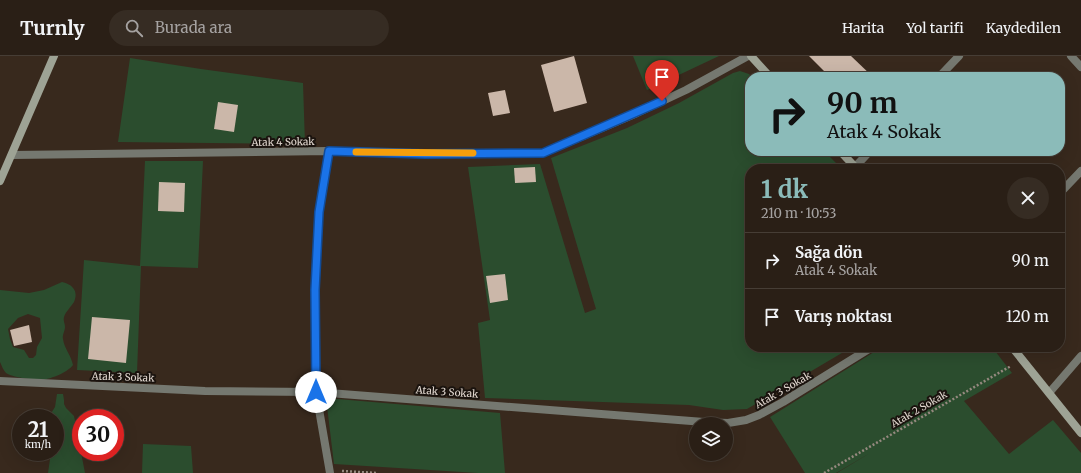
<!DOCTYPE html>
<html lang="tr">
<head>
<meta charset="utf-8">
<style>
  body { margin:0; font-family:Merriweather,serif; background:#362c23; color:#f1f3f6; height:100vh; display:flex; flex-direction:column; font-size:15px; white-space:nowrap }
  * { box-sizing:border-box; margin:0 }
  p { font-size:13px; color:#a5a2a1 }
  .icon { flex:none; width:22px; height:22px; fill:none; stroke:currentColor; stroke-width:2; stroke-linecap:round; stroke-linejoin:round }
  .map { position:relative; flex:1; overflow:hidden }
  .drawer { position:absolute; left:745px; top:108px; width:320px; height:188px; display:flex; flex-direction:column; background:#2a1f16; border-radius:16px; box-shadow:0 4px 16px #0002,0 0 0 1px #463d35 }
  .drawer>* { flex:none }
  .banner { position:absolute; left:745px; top:16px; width:320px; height:84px; border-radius:16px; box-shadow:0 4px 16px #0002,0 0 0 1px #463d35; background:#8bbbb9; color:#111; overflow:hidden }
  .controls { position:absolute; left:689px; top:361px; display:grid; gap:8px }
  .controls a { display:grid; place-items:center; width:44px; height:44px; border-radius:50%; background:#2a1f16; box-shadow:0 4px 16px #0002,0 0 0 1px #463d35; font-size:20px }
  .speed { position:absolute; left:12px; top:353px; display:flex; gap:8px; font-size:20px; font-weight:700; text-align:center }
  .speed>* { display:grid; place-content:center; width:52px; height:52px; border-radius:50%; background:#2a1f16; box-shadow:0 4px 16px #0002,0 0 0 1px #463d35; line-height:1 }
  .speed small { font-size:10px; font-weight:400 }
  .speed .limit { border:6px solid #d22; background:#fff; color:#111 }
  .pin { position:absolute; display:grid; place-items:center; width:34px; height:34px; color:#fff; margin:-41px -17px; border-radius:50% 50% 50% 0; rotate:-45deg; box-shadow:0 0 4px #0007 }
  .pin .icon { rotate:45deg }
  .me { position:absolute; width:44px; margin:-22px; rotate:0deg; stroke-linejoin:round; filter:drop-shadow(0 0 3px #0008) }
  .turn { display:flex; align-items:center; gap:14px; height:84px; padding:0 16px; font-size:18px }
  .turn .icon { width:52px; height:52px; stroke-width:2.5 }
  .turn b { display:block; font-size:28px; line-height:34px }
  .round { display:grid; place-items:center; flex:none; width:42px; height:42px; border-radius:21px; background:#362c23 }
  .overview { display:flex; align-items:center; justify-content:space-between; height:68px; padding:0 16px }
  h1 { font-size:24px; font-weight:700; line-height:30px; color:#8bbbb9 }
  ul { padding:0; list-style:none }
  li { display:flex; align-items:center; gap:12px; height:56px; padding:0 16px; border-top:1px solid #463d35 }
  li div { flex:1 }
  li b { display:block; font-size:15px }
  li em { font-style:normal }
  header { display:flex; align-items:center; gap:24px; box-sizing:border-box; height:56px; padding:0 20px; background:#2a1f16; border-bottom:1px solid #463d35 }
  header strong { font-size:19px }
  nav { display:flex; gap:22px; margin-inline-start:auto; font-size:14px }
  .search { width:280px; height:36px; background:#362c23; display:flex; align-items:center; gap:10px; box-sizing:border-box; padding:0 14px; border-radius:22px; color:#a5a2a1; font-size:15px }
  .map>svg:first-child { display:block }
  .green { fill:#2b4d2e; fill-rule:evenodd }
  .building { fill:#cbb7a9 }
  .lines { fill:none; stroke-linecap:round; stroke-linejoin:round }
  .path { stroke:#95897f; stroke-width:2.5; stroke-dasharray:2 2; stroke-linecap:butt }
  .street { stroke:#757870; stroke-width:8 }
  .secondary { stroke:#9ea395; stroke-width:8 }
  .route-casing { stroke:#114b97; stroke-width:10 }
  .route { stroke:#1a73e8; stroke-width:7 }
  .slow { stroke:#f59e0b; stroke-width:7 }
  .labels { text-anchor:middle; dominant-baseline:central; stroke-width:4; stroke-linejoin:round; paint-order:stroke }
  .street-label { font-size:10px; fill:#e2d8d0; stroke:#1a130e }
</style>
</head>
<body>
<header>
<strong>Turnly</strong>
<div class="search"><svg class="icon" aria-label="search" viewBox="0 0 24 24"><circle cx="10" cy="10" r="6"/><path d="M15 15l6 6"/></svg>Burada ara</div>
<nav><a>Harita</a><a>Yol tarifi</a><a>Kaydedilen</a></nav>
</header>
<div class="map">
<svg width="1081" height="417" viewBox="0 0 1081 417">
  <rect width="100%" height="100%" fill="#38291d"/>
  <g class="green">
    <polygon points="633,0 719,0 647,34"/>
    <polygon points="130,2 201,13 303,27 305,88 118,86"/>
    <polygon points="740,15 749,18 752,21 750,21 750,95 824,95 842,113 750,113 750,291 852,291 747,353 723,354 689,349 485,342 478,267 490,264 468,111 540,108 585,257 596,253 551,102 627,72 679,47 733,17"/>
    <polygon points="145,105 203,105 198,212 141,210 137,317 77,314 84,204 140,210"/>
    <path d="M 62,226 C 72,228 79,235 74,246 C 71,251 66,255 64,261 C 63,265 65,267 65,271 C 65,275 62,279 63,283 C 64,292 71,299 73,309 C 67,317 49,324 39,324 C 32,324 12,321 6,317 C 3,314 2,310 0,306 L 0,234 L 29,237 L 44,234 ZM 28,258 L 40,262 L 42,282 L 37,291 L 36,299 L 33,302 L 29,302 L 24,294 L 13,291 L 10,283 L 8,273 L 18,262 Z"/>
    <polygon points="882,291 992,291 1012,317 964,345 1009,398 1053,364 1081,397 1081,417 837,417 870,397 836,417 805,417 770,361"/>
    <polygon points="57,338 63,338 64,344 64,348 66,352 74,360 85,417 48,417 50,403 49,396 55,396 55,362 48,362 55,351"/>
    <polygon points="326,342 500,357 505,417 478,417 334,408"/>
    <polygon points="143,388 191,390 193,417 142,417"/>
  </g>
  <g class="building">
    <polygon points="574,0 587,47 554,56 541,9"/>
    <polygon points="809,0 851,0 873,21 830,21"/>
    <polygon points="505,34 510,57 493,60 488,37"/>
    <polygon points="218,46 238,49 234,76 214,73"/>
    <polygon points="535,111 536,126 515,127 514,112"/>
    <polygon points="159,126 185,127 184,156 158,155"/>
    <polygon points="505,218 508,244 490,247 486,220"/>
    <polygon points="92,261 130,264 126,307 88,303"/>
    <polygon points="29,269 32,286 14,290 10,274"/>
  </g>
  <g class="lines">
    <g class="path">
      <polyline points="342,415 377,417"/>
      <polyline points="824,417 1011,310"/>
    </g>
    <g class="street">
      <polyline points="1071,0 1081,11"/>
      <polyline points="939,21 959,0"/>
      <polyline points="329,95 319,156 315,234 316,336 330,417"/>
      <polyline points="12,99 329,95 425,98 543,97 637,57 686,34 748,0"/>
      <polyline points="855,111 870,95"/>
      <polyline points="1060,137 1081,115"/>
      <polyline points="0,325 205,335 316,336 704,366 728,367 746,364 759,359 783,346 872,291"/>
      <polyline points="1049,337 1081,300"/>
    </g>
    <g class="secondary">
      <polyline points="751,0 770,21"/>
      <polyline points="840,95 857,113"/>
      <polyline points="0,125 54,0"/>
      <polyline points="1012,291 1081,377"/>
    </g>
  </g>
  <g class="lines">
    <g class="route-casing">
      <polyline id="route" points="316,336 315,234 319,156 329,95 425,98 543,97 662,45"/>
    </g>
    <use href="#route" class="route"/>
    <polyline class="slow" points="356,96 473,97"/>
  </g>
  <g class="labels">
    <g class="street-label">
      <text transform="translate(283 86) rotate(-1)">Atak 4 Sokak</text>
      <text transform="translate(123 321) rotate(2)">Atak 3 Sokak</text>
      <text transform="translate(783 334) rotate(-30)">Atak 3 Sokak</text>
      <text transform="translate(447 336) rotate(4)">Atak 3 Sokak</text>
      <text transform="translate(919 353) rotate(-30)">Atak 2 Sokak</text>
    </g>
  </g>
</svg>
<div class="controls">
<a><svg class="icon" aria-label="layers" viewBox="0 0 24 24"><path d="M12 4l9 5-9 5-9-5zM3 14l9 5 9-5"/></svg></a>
</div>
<div class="speed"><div>21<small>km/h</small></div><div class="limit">30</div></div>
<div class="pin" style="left:662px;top:45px;background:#d93025"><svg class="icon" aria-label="arrive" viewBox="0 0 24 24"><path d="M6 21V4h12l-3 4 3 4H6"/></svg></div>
<svg class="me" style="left:316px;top:336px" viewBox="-20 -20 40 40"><circle r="19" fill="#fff"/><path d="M0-13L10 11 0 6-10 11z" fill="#1a73e8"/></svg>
<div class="banner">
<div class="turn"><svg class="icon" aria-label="right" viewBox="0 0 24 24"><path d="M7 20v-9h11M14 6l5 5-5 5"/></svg><div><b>90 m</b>Atak 4 Sokak</div></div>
</div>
<section class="drawer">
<div class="overview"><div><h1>1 dk</h1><p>210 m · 10:53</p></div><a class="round"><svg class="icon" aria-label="close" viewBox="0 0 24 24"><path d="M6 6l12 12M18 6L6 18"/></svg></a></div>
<ul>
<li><svg class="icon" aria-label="right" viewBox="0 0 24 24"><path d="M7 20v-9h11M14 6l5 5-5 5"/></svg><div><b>Sağa dön</b><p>Atak 4 Sokak</p></div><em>90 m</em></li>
<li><svg class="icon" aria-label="arrive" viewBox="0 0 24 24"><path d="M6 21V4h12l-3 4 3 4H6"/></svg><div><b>Varış noktası</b></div><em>120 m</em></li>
</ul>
</section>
</div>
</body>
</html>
